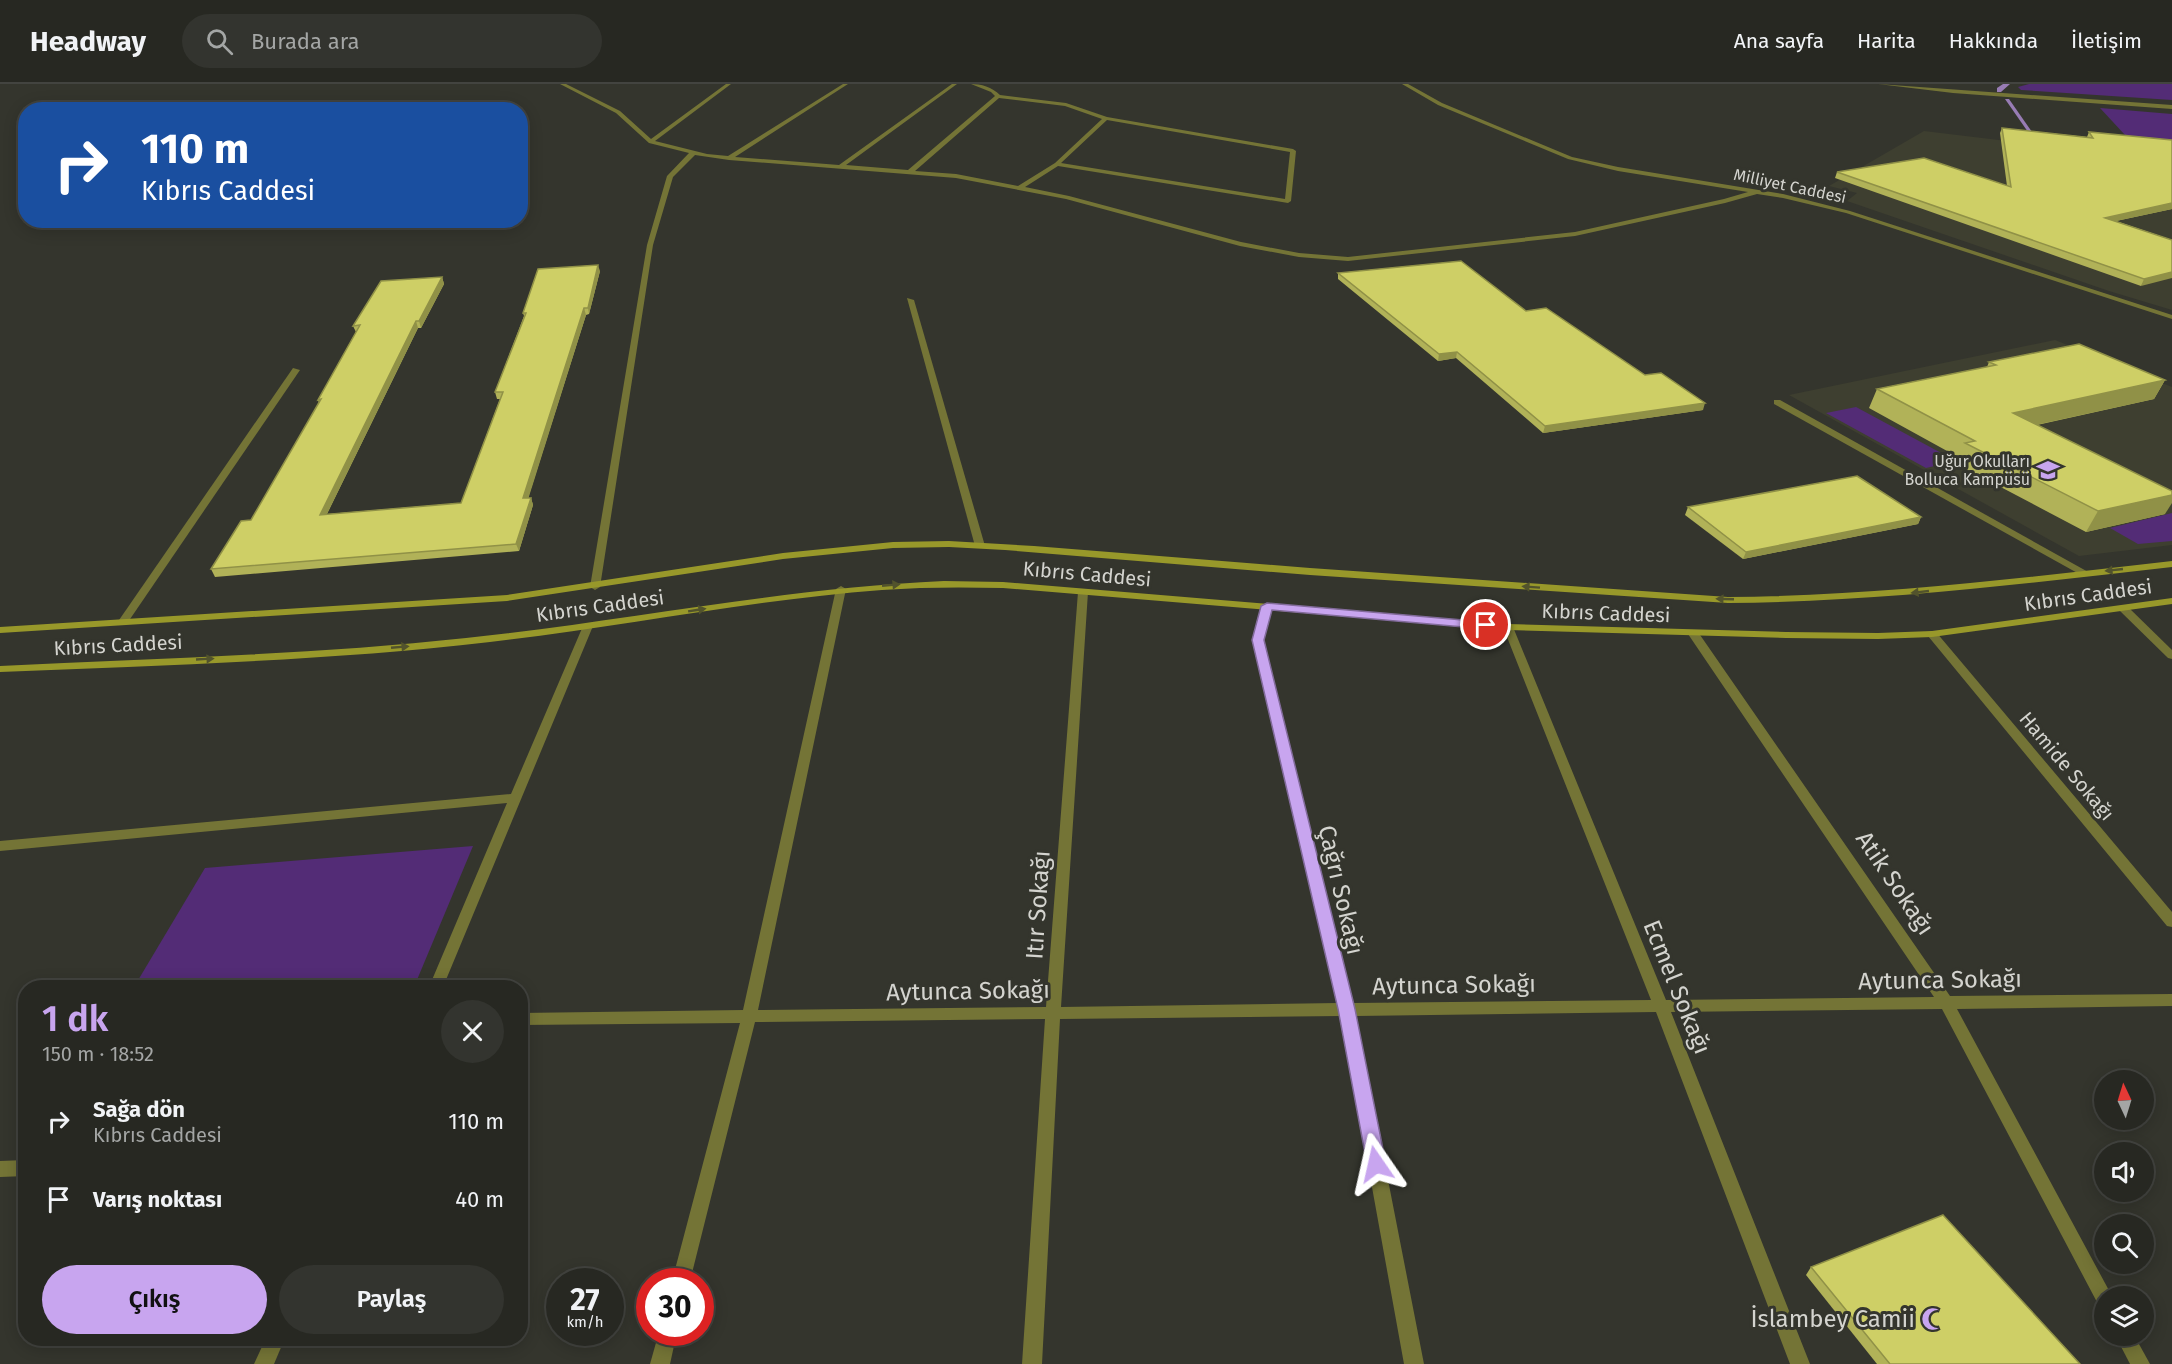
<!DOCTYPE html>
<html lang="tr">
<head>
<meta charset="utf-8">
<style>
  body { margin:0; font-family:"Fira Sans",sans-serif; background:#33342f; color:#f1f3f6; height:100vh; display:flex; flex-direction:column; font-size:22px; white-space:nowrap }
  * { box-sizing:border-box; margin:0 }
  p { font-size:20px; color:#a4a6a5 }
  .icon { flex:none; width:33px; height:33px; fill:none; stroke:currentColor; stroke-width:2; stroke-linecap:round; stroke-linejoin:round }
  .map { position:relative; flex:1; overflow:hidden }
  .side { position:absolute; left:18px; top:896px; width:510px; height:366px; display:flex; flex-direction:column; background:#272822; border-radius:24px; box-shadow:0 3px 15px #0003,0 0 0 2px #434440 }
  .side>* { flex:none }
  .banner { position:absolute; left:18px; top:18px; width:510px; height:126px; border-radius:24px; box-shadow:0 3px 15px #0003,0 0 0 2px #434440; background:#1a4fa0; color:#fff; overflow:hidden }
  .needle { width:39px; rotate:356deg }
  .fabs { position:absolute; left:2094px; top:986px; display:grid; gap:12px }
  .fabs a { display:grid; place-items:center; width:60px; height:60px; border-radius:50%; background:#272822; box-shadow:0 3px 15px #0003,0 0 0 2px #434440; font-size:30px }
  .speed { position:absolute; left:546px; top:1184px; display:flex; gap:12px; font-size:30px; font-weight:700; text-align:center }
  .speed>* { display:grid; place-content:center; width:78px; height:78px; border-radius:50%; background:#272822; box-shadow:0 3px 15px #0003,0 0 0 2px #434440; line-height:1 }
  .speed small { font-size:15px; font-weight:400 }
  .speed .limit { border:9px solid #d22; background:#fff; color:#111 }
  .pin { position:absolute; display:grid; place-items:center; width:51px; height:51px; color:#fff; margin:-26px; border:3px solid #fff; border-radius:50%; box-shadow:0 2px 6px #0007 }
  .me { position:absolute; width:66px; margin:-33px; rotate:349deg; stroke-linejoin:round; filter:drop-shadow(0 0 4px #0008) }
  .turn { display:flex; align-items:center; gap:21px; height:126px; padding:0 24px; font-size:27px }
  .turn .icon { width:78px; height:78px; stroke-width:2.5 }
  .turn b { display:block; font-size:42px; line-height:51px }
  .round { display:grid; place-items:center; flex:none; width:63px; height:63px; border-radius:32px; background:#33342f }
  .head { display:flex; align-items:center; justify-content:space-between; height:102px; padding:0 24px }
  h1 { font-size:36px; font-weight:600; line-height:45px; color:#c8a5ef }
  .action { display:flex; gap:12px; margin-top:auto; padding:12px 24px }
  .action a { flex:1; height:69px; border-radius:36px; background:#c8a5ef; color:#111; font-size:24px; font-weight:600; line-height:69px; text-align:center }
  .action a+a { background:#33342f; color:#f1f3f6 }
  ul { padding:0; list-style:none }
  li { display:flex; align-items:center; gap:18px; height:78px; padding:0 24px }
  li div { flex:1 }
  li b { display:block; font-size:22px }
  li em { font-style:normal }
  header { display:flex; align-items:center; gap:36px; box-sizing:border-box; height:84px; padding:0 30px; background:#272822; border-bottom:2px solid #434440 }
  header strong { font-size:28px }
  nav { display:flex; gap:33px; margin-inline-start:auto; font-size:21px }
  .search { width:420px; height:54px; background:#33342f; display:flex; align-items:center; gap:15px; box-sizing:border-box; padding:0 21px; border-radius:33px; color:#a4a6a5; font-size:22px }
  .map>svg:first-child { display:block }
  .built { fill:#3e3f30 }
  .green { fill:#532c76 }
  .lines { fill:none; stroke-linecap:round; stroke-linejoin:round }
  .stream { fill:#987cb4; fill-rule:evenodd }
  .street { fill:#747436; fill-rule:evenodd }
  .secondary { fill:#98982a; fill-rule:evenodd }
  .wall { fill:#b1b258 }
  .shaded-wall { fill:#909147 }
  .building { fill:#cecf66; stroke:#909147; stroke-width:1.5 }
  .oneway { fill:#52532c }
  .route { fill:#c8a5ef; stroke:#826b9b; stroke-width:1.5 }
  .labels { text-anchor:middle; dominant-baseline:central; stroke-width:6; stroke-linejoin:round; paint-order:stroke }
  .far-street-label { font-size:16px; fill:#d4d4cf; stroke:#34352d }
  .far-poi-label { font-size:16px; fill:#d4d4cf; stroke:#34352d; text-anchor:end }
  .street-label { font-size:20px; fill:#d4d4cf; stroke:#34352d }
  .near-street-label { font-size:24px; fill:#d4d4cf; stroke:#34352d }
  .near-poi-label { font-size:24px; fill:#d4d4cf; stroke:#34352d; text-anchor:end }
</style>
</head>
<body>
<header>
<strong>Headway</strong>
<div class="search"><svg class="icon" aria-label="search" viewBox="0 0 24 24"><circle cx="10" cy="10" r="6"/><path d="M15 15l6 6"/></svg>Burada ara</div>
<nav><a>Ana sayfa</a><a>Harita</a><a>Hakkında</a><a>İletişim</a></nav>
</header>
<div class="map">
<svg width="2172" height="1280" viewBox="0 0 2172 1280">
  <rect width="100%" height="100%" fill="#34352d"/>
  <g class="built">
    <polygon points="1924,47 2172,77 2172,226 2109,207 1847,117 1857,109 1829,102"/>
    <polygon points="2055,256 2172,303 2172,461 2079,472 1789,311"/>
  </g>
  <g class="green">
    <polygon points="2029,0 2172,0 2172,16 2021,6 2018,3"/>
    <polygon points="2100,24 2172,30 2172,76 2138,65"/>
    <polygon points="1856,323 1956,377 1926,384 1826,329"/>
    <polygon points="2172,429 2172,457 2138,460 2110,444"/>
    <polygon points="473,762 414,903 134,903 205,784"/>
  </g>
  <g class="lines">
    <g class="stream">
      <polygon points="2003,0 2010,0 2001,8 1997,8 1997,4"/>
      <polygon points="2005,15 2009,15 2032,48 2028,48"/>
    </g>
    <g class="street">
      <path d="M 560,0 L 566,0 L 620,27 L 651,55 L 726,0 L 731,0 L 655,57 L 707,70 L 728,72 L 843,0 L 848,0 L 735,73 L 839,81 L 952,0 L 957,0 L 846,81 L 908,86 L 995,12 L 991,8 L 971,0 C 981,0 992,3 1000,11 L 1066,19 L 1107,33 L 1293,65 L 1296,67 L 1291,117 L 1288,119 L 1058,82 L 1025,103 L 1069,112 L 1241,158 L 1299,169 L 1348,173 L 1575,148 L 1724,115 L 1748,108 L 1618,87 L 1568,75 L 1438,21 L 1402,0 L 1408,0 L 1442,19 L 1572,73 L 1618,83 L 1783,110 L 1850,127 L 2172,231 L 2172,235 L 1846,129 L 1783,114 L 1757,110 L 1725,119 L 1575,152 L 1348,177 L 1299,173 L 1240,162 L 1066,115 L 956,94 L 729,76 L 695,71 L 673,93 L 653,161 L 600,503 L 595,506 L 590,503 L 647,161 L 667,92 L 689,69 L 649,59 L 616,29 ZM 999,14 L 1065,22 L 1102,35 L 1055,79 L 1018,102 L 956,90 L 915,87 ZM 1107,36 L 1290,68 L 1285,115 L 1061,79 Z"/>
      <polygon points="1878,0 2172,21 2172,25 1953,9"/>
      <polygon points="907,214 914,216 985,462 984,464 976,464 975,462"/>
      <polygon points="293,284 300,286 126,541 118,541 117,539"/>
      <polygon points="1774,316 1780,316 2090,489 2085,492 2081,491 1774,320"/>
      <polygon points="841,502 846,505 758,926 1046,923 1078,508 1083,505 1088,508 1061,923 1338,919 1252,556 1262,522 1267,519 1272,522 1264,556 1353,919 1651,916 1503,543 1508,540 1513,543 1666,916 1934,913 1688,550 1694,547 1698,548 1950,912 2172,910 2172,922 1957,925 2112,1212 2104,1212 2104,1223 2098,1220 1942,925 1671,928 1810,1280 1790,1280 1656,928 1356,932 1424,1280 1404,1280 1341,932 1060,935 1042,1280 1022,1280 1045,935 755,938 690,1197 672,1197 740,939 520,941 520,929 743,926 836,505"/>
      <polygon points="2123,521 2127,522 2172,566 2172,575 2168,574 2119,526 2118,524"/>
      <polygon points="588,539 593,542 443,903 429,903 507,719 0,767 0,757 511,710 583,542"/>
      <polygon points="1932,547 1936,548 2172,828 2172,843 2167,842 1928,552 1926,550 1928,548"/>
      <polygon points="26,1076 26,1092 0,1093 0,1077"/>
      <polygon points="659,1248 677,1248 670,1280 650,1280"/>
      <polygon points="2115,1251 2134,1251 2150,1280 2130,1280"/>
      <polygon points="266,1254 285,1254 274,1280 254,1280"/>
    </g>
    <g class="secondary">
      <path d="M 949,457 L 1034,462 L 1310,484 L 1728,513 C 1877,512 2024,494 2172,477 L 2172,483 C 2024,500 1877,518 1728,519 L 1310,491 L 1005,466 L 949,463 L 893,464 L 783,475 L 507,517 L 0,549 L 0,543 L 507,511 L 783,469 L 893,458 Z"/>
      <path d="M 944,497 L 1003,498 L 1508,540 L 1786,548 L 1878,549 L 1932,547 L 2172,514 L 2172,520 L 1932,553 L 1878,555 L 1786,554 L 1508,546 L 1003,504 C 962,503 922,503 882,506 C 750,516 621,543 490,558 C 328,577 163,581 0,588 L 0,582 C 155,574 311,571 466,554 C 626,537 783,504 944,497 Z"/>
    </g>
  </g>
  <g class="wall">
    <polygon points="2002,44 2087,53 2089,48 2172,56 2172,125 2116,137 2172,156 2141,202 1835,94 1837,88 2007,102 2000,49"/>
    <polygon points="600,187 589,230 586,231 528,414 531,414 533,421 519,467 215,493 211,485 251,436 319,319 318,316 356,248 353,242 442,193 444,200 421,244 418,244 327,430 461,419 500,315 497,315 495,308 524,232 523,229"/>
    <polygon points="1338,189 1526,227 1645,291 1703,326 1543,349 1456,274 1438,277 1338,195"/>
    <polygon points="1989,278 2165,296 2154,315 2037,341 2165,430 2086,448 1955,379 1958,373 1869,324 1877,305 1987,283"/>
    <polygon points="1688,423 1921,433 1918,440 1743,475 1685,431"/>
    <polygon points="1811,1183 2080,1280 1877,1280 1806,1191"/>
  </g>
  <g class="shaded-wall">
    <polygon points="2172,119 2172,125 2102,140 2105,134"/>
    <polygon points="598,181 600,187 589,230 588,224"/>
    <polygon points="2172,188 2172,194 2141,202 2144,195"/>
    <polygon points="442,193 444,200 421,244 419,237"/>
    <polygon points="584,224 586,231 526,422 523,414"/>
    <polygon points="416,237 418,244 323,438 320,431"/>
    <polygon points="1457,268 1456,274 1438,277 1439,270"/>
    <polygon points="2165,296 2154,315 2003,348 2013,329"/>
    <polygon points="1705,319 1703,326 1543,349 1545,342"/>
    <polygon points="2172,411 2172,419 2165,430 2086,448 2098,427"/>
    <polygon points="531,414 533,421 519,467 516,460"/>
    <polygon points="1921,433 1918,440 1743,475 1746,468"/>
  </g>
  <g class="building">
    <polygon points="2002,44 2093,54 2089,48 2172,56 2172,119 2105,134 2172,156 2172,188 2144,195 1837,88 1924,74 2011,103"/>
    <polygon points="1461,177 1526,227 1546,224 1645,291 1661,289 1705,319 1545,342 1457,268 1439,270 1338,189"/>
    <polygon points="598,181 588,224 584,224 523,414 531,414 516,460 211,485 241,437 251,436 321,315 318,316 360,241 353,242 381,197 442,193 419,237 416,237 320,431 461,419 503,308 495,308 526,229 523,229 538,185"/>
    <polygon points="2079,260 2165,296 2013,329 2172,407 2172,411 2098,427 1965,359 1975,357 1877,305 1996,281 1989,278"/>
    <polygon points="1857,392 1921,433 1746,468 1688,423"/>
    <polygon points="1943,1131 2080,1280 1890,1280 1811,1183"/>
  </g>
  <defs><path id="oneway-solid" d="M-6-.8H1V-3.2L6.5 0L1 3.2V.8H-6Z" transform="scale(1.5)"/></defs>
  <g class="oneway">
    <use href="#oneway-solid" transform="translate(2114 486) rotate(174)"/>
    <use href="#oneway-solid" transform="translate(891 501) rotate(-5)"/>
    <use href="#oneway-solid" transform="translate(1531 503) rotate(-176)"/>
    <use href="#oneway-solid" transform="translate(1920 508) rotate(174)"/>
    <use href="#oneway-solid" transform="translate(1725 515) rotate(-178)"/>
    <use href="#oneway-solid" transform="translate(697 526) rotate(-9)"/>
    <use href="#oneway-solid" transform="translate(400 563) rotate(-5)"/>
    <use href="#oneway-solid" transform="translate(205 575) rotate(-3)"/>
  </g>
  <polygon class="route" points="1267,519 1486,538 1493,541 1486,545 1272,526 1264,556 1355,925 1386,1080 1383,1087 1376,1089 1369,1087 1367,1080 1338,925 1252,556 1261,522"/>
  <defs>
    <g id="school-bare" transform="scale(1.8)"><path d="M0-5L7-2L0 1L-7-2ZM-4 1L0 2.5L4 1V4Q0 6-4 4Z" fill="#c8a5ef" stroke="#34352d" stroke-width="2.5" paint-order="stroke"/></g>
    <g id="mosque-bare" transform="scale(1.8)"><path d="M3.5-4.9A6 6 0 1 0 3.5 4.9A5 5 0 1 1 3.5-4.9Z" fill="#c8a5ef" stroke="#34352d" stroke-width="2.5" paint-order="stroke"/></g>
  </defs>
  <g fill-rule="evenodd">
    <use href="#school-bare" x="2048" y="386"/>
    <use href="#mosque-bare" x="1933" y="1235"/>
  </g>
  <g class="labels">
    <g class="far-street-label">
      <text transform="translate(1790 102) rotate(12)">Milliyet Caddesi</text>
    </g>
    <g class="far-poi-label">
      <text x="2030" y="377">Uğur Okulları<tspan x="2030" dy="18">Bolluca Kampüsü</tspan></text>
    </g>
    <g class="street-label">
      <text transform="translate(1087 490) rotate(5)">Kıbrıs Caddesi</text>
      <text transform="translate(2088 511) rotate(-8)">Kıbrıs Caddesi</text>
      <text transform="translate(600 522) rotate(-8)">Kıbrıs Caddesi</text>
      <text transform="translate(1606 529) rotate(2)">Kıbrıs Caddesi</text>
      <text transform="translate(118 561) rotate(-3)">Kıbrıs Caddesi</text>
      <text transform="translate(2067 682) rotate(50)">Hamide Sokağı</text>
    </g>
    <g class="near-street-label">
      <text transform="translate(1895 799) rotate(56)">Atik Sokağı</text>
      <text transform="translate(1341 806) rotate(77)">Çağrı Sokağı</text>
      <text transform="translate(1038 821) rotate(-86)">Itır Sokağı</text>
      <text transform="translate(1940 896) rotate(-1)">Aytunca Sokağı</text>
      <text transform="translate(1454 901) rotate(-1)">Aytunca Sokağı</text>
      <text transform="translate(1677 903) rotate(68)">Ecmel Sokağı</text>
      <text transform="translate(968 907) rotate(-1)">Aytunca Sokağı</text>
    </g>
    <g class="near-poi-label">
      <text x="1915" y="1235">İslambey Camii</text>
    </g>
  </g>
</svg>
<div class="fabs">
<a><svg class="needle" viewBox="-14 -14 28 28"><path d="M0-13l5 13h-10z" fill="#e53935"/><path d="M0 13l5-13h-10z" fill="#a4a6a5"/></svg></a>
<a><svg class="icon" aria-label="sound" viewBox="0 0 24 24"><path d="M4 9h4l5-4v14l-5-4H4zM17 9q2 3 0 6"/></svg></a>
<a><svg class="icon" aria-label="search" viewBox="0 0 24 24"><circle cx="10" cy="10" r="6"/><path d="M15 15l6 6"/></svg></a>
<a><svg class="icon" aria-label="layers" viewBox="0 0 24 24"><path d="M12 4l9 5-9 5-9-5zM3 14l9 5 9-5"/></svg></a>
</div>
<div class="speed"><div>27<small>km/h</small></div><div class="limit">30</div></div>
<div class="pin" style="left:1486px;top:541px;background:#d93025"><svg class="icon" aria-label="arrive" viewBox="0 0 24 24"><path d="M6 21V4h12l-3 4 3 4H6"/></svg></div>
<svg class="me" style="left:1376px;top:1080px" viewBox="-20 -20 40 40"><path d="M0-17L14 15 0 8-14 15z" fill="#c8a5ef" stroke="#fff" stroke-width="4"/></svg>
<div class="banner">
<div class="turn"><svg class="icon" aria-label="right" viewBox="0 0 24 24"><path d="M7 20v-9h11M14 6l5 5-5 5"/></svg><div><b>110 m</b>Kıbrıs Caddesi</div></div>
</div>
<section class="side">
<div class="head"><div><h1>1 dk</h1><p>150 m · 18:52</p></div><a class="round"><svg class="icon" aria-label="close" viewBox="0 0 24 24"><path d="M6 6l12 12M18 6L6 18"/></svg></a></div>
<ul>
<li><svg class="icon" aria-label="right" viewBox="0 0 24 24"><path d="M7 20v-9h11M14 6l5 5-5 5"/></svg><div><b>Sağa dön</b><p>Kıbrıs Caddesi</p></div><em>110 m</em></li>
<li><svg class="icon" aria-label="arrive" viewBox="0 0 24 24"><path d="M6 21V4h12l-3 4 3 4H6"/></svg><div><b>Varış noktası</b></div><em>40 m</em></li>
</ul>
<div class="action"><a>Çıkış</a><a>Paylaş</a></div>
</section>
</div>
</body>
</html>
